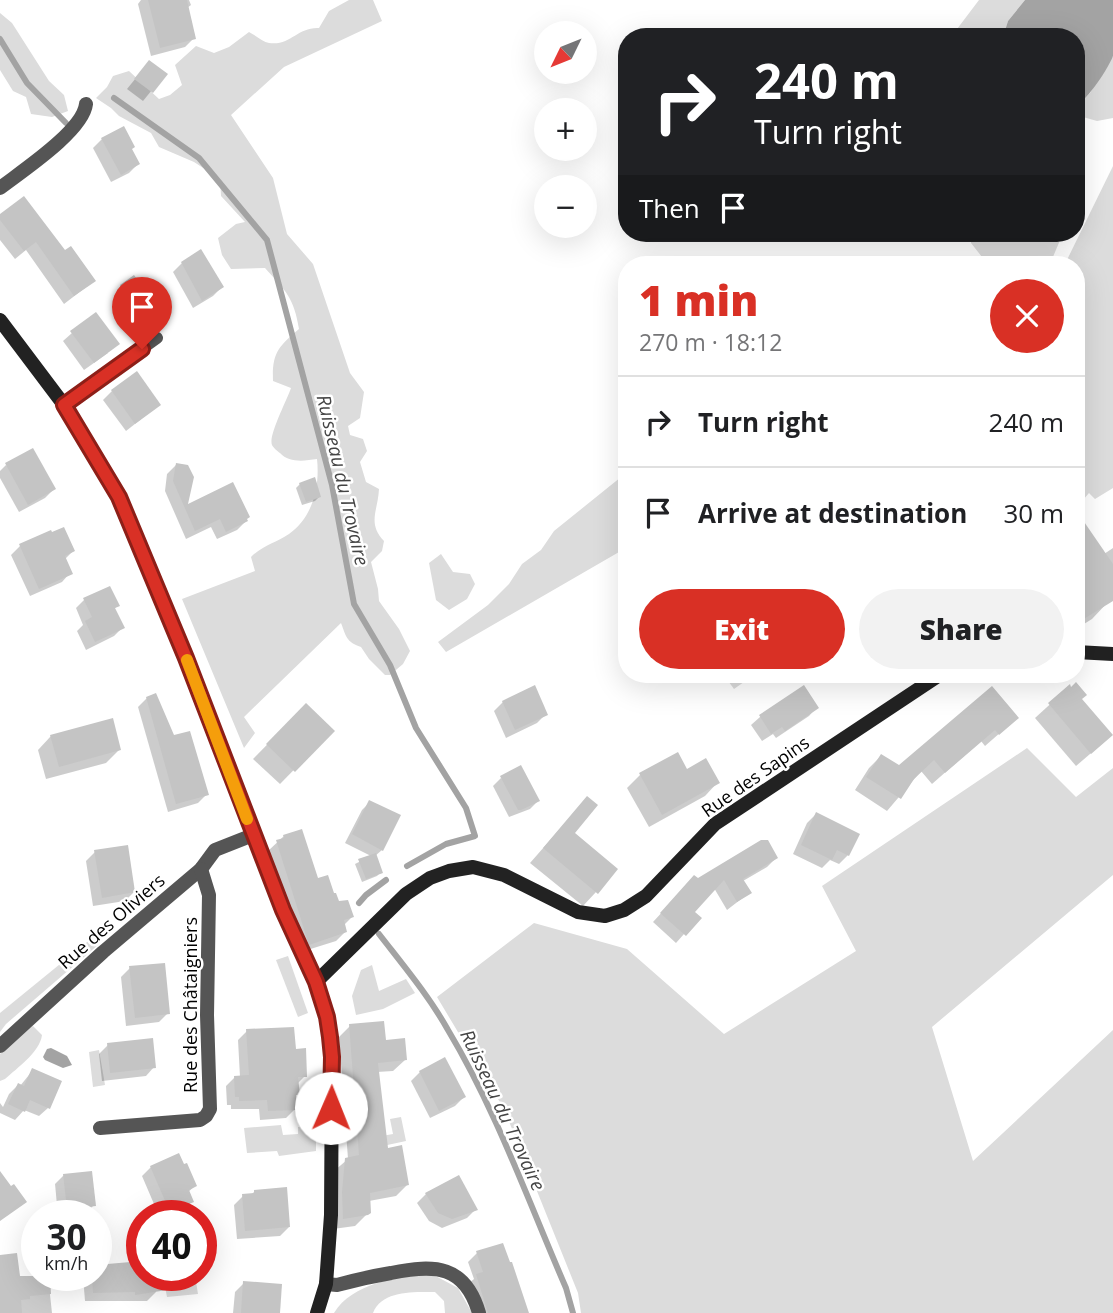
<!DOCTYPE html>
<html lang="en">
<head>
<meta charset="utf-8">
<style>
  body { margin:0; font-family:"Open Sans",sans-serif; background:#f2f2f2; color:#202124; height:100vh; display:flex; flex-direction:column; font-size:26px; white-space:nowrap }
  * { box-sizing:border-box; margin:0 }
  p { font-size:23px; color:#757577 }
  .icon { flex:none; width:38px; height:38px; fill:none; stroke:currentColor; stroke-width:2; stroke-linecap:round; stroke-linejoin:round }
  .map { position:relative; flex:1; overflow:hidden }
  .panel { position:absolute; left:618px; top:256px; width:467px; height:427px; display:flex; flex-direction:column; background:#fff; border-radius:28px; box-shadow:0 7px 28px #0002 }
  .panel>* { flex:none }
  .top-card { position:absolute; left:618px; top:28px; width:467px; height:214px; border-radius:28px; box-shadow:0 7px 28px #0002; background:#202124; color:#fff; overflow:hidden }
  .needle { width:46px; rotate:227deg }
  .controls { position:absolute; left:534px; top:21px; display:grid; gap:14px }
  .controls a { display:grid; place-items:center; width:63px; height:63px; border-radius:50%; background:#fff; box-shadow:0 7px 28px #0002; font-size:35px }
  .speed { position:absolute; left:21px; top:1200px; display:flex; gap:14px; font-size:35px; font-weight:700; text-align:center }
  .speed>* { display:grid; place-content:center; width:91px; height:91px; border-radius:50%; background:#fff; box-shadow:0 7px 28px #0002; line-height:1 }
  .speed small { font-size:18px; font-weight:400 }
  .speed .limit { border:10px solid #d22; background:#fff; color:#111 }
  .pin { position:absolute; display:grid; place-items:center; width:60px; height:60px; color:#fff; margin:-72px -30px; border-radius:50% 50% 50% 0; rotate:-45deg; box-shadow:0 0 7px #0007 }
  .pin .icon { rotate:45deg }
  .me { position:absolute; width:77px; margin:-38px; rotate:1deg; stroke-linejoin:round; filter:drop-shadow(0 0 5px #0008) }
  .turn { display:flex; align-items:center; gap:24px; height:147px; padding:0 21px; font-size:32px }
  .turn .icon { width:91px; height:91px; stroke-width:2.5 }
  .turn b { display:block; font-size:49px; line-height:60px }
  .then { display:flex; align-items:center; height:66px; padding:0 21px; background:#0003; gap:14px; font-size:26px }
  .round { display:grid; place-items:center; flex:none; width:74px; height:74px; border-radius:37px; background:#f2f2f2 }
  .headline { display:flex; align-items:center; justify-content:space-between; height:119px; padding:0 21px }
  h1 { font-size:42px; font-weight:800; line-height:52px; color:#d93025 }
  .button { display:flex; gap:14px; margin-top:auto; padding:14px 21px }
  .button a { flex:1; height:80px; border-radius:42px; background:#d93025; color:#fff; font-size:28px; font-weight:800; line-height:80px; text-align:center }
  .button a+a { background:#f2f2f2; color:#202124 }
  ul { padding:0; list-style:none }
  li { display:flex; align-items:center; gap:21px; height:91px; padding:0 21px; border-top:2px solid #e0e0e0 }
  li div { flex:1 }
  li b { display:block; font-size:26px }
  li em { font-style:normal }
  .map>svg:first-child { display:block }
  .green { fill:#dcdcdc }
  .water { fill:#a3a3a3 }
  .shadow { fill:#0003 }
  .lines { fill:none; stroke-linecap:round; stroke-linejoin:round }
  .stream { stroke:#a3a3a3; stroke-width:6 }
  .building { fill:#c4c4c4 }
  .lane { stroke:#555; stroke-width:12 }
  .street { stroke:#555; stroke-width:14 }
  .secondary { stroke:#222; stroke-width:14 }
  .route-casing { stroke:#8d1f18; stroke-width:18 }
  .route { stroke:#d93025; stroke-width:12 }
  .slow { stroke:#f59e0b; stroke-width:12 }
  .labels { text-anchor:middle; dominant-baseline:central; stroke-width:5; stroke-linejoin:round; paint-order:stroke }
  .street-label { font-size:18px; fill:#000; stroke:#fff }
  .water-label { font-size:19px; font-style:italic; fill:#444; stroke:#fff }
</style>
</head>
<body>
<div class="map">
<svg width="1113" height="1313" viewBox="0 0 1113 1313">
  <rect width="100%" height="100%" fill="#fff"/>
  <g class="green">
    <path d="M 349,0 L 373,0 L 382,21 L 284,67 L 231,115 L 273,178 L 287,234 L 313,264 L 350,373 L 364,392 L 360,418 L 348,426 L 350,435 L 363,439 L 367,451 L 360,462 L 366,482 L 379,489 C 378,511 367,523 384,541 L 382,551 L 371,562 L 378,589 L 379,601 L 399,629 L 410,651 L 403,664 L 390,675 L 385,675 L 369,659 L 361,647 C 346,642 346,636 341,623 L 244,717 L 255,733 L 244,748 L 182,599 L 255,571 L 251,557 C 263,545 276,543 289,534 C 313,517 320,486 317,459 C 304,461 289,463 280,453 C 278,452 273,447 272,445 C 268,436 287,400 291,388 L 273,381 C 272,353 278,347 299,329 C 294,298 286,291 265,268 L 231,269 L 222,255 L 218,238 L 236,224 L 245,222 L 221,196 L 220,179 L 194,162 L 159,147 L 151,133 L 119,116 L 111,108 L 96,98 L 107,87 L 113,76 L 129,71 L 159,99 L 170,95 L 182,85 L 175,65 L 196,46 L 214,53 L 229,47 L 249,32 C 255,35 263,42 269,43 C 291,46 297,27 319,28 L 329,11 Z"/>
    <polygon points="979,0 1025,0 1008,21 1003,37 951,37"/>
    <polygon points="0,13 12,23 49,81 64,95 68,111 52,117 31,114 26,97 13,91 0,70"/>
    <polygon points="1113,56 1113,118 1097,121 1076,115 1076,106 1090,93"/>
    <polygon points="1113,166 1113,488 1095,499 1089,493 1076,508 1076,264 1065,264"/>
    <polygon points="971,233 1063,233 1050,264 967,264 982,257 971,243"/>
    <polygon points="626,473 626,548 446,652 438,642 488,605 509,584 522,564 541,550 554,531"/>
    <polygon points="441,554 453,572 470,574 475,584 467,599 449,610 436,600 429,563"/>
    <polygon points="723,674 749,674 751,677 734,689"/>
    <polygon points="1027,748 1076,797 1113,768 1113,875 932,1027 973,1161 1113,1030 1113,1313 581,1313 578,1293 504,1109 437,997 534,923 627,949 724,1034 856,951 822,886"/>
    <polygon points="92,938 99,944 6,1024 0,1032 0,1013"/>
    <polygon points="288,956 308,1013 298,1017 276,960"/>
    <polygon points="372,965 379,991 406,979 415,993 383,1009 356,1015 352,996 361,970"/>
    <path d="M 33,1026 L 42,1035 C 40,1052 17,1068 5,1079 L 0,1081 L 0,1054 L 19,1035 Z"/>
    <polygon points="99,1050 105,1085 93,1087 89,1052"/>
    <polygon points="401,1117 406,1141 378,1147 376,1137 393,1134 390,1119"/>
    <polygon points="281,1125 283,1135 298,1134 298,1127 316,1126 316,1151 279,1156 277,1151 247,1153 244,1128"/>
    <polygon points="170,1207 174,1213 181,1209 184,1216 148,1216 147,1210"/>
    <path d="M 430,1273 L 458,1288 L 472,1313 L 445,1313 L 444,1301 L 435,1292 C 414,1292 382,1290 373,1313 L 334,1313 C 352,1283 398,1277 430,1273 Z"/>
    <polygon points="163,1276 195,1276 198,1294 167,1297"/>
  </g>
  <g class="water">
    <path d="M 1025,0 L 1113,0 C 1113,15 1113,43 1113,56 C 1108,69 1088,99 1076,106 L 1076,37 L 1003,37 L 1008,21 Z"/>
    <polygon points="51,1048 67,1056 72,1065 63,1068 45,1060 43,1057 47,1049"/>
  </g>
  <g class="shadow">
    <polygon points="141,0 189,0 191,5 187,8 194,38 185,47 151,56 138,4"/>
    <polygon points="149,62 165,74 143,101 127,89"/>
    <polygon points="102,139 130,149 138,164 129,173 111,182 93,148"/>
    <polygon points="0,216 64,253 94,281 64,304 26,250 15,259 0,240"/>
    <polygon points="182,263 222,287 213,296 193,308 173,272"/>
    <polygon points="121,286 142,301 130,309 117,290"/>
    <polygon points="72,333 108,353 84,370 63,341"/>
    <polygon points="112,391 159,405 126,431 103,400"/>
    <polygon points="6,465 54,489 45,498 19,512 0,478 0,471"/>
    <polygon points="176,465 186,507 246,521 237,530 217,539 211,527 186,539 165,491 167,474"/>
    <polygon points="300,484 319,497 315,501 302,505 296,488"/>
    <polygon points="1076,514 1104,554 1113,548 1113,589 1109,601 1092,619 1076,629"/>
    <polygon points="20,546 73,551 64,560 70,573 62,582 30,596 11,555"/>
    <polygon points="84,600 118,605 114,609 123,627 114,636 86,650 77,631 83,625 76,608"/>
    <polygon points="803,687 817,707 809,716 776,738 773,734 762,741 751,725 760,717"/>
    <polygon points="1069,687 1080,700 1097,748 1076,766 1035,718"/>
    <polygon points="147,698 207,794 198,803 168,812 138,707"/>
    <polygon points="503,702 546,714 537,723 506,738 494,711"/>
    <polygon points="306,705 332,731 280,784 253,759"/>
    <polygon points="1017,718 985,746 981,741 932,784 921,771 887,811 855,790 869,768 881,756 899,767"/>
    <polygon points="51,736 120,749 106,763 46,779 38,750"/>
    <polygon points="686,772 718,782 705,796 649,827 627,788 640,775"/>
    <polygon points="501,778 538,801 530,809 509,817 493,786"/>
    <polygon points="587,798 573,834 596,892 583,906 530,863"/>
    <polygon points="370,802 382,850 375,856 381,872 377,876 362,882 355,864 371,856 345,843 362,810"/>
    <polygon points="816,814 848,855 839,864 830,860 822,868 793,854 807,823"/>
    <polygon points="284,836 317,880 352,917 344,925 345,932 336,941 301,952 268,851"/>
    <polygon points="95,852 134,892 125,901 93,906 86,861"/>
    <polygon points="776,858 767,867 743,881 749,893 727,910 714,888 693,912 684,934 676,943 653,922 686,886 698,880"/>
    <polygon points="130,968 168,1013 159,1022 126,1026 121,977"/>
    <polygon points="350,1026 385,1042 405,1060 393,1071 377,1072 387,1150 407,1185 396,1196 369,1201 369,1212 355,1226 333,1229 334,1171 348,1159 339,1037"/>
    <polygon points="247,1031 295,1051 305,1076 297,1084 295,1109 286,1118 260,1120 259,1109 231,1109 231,1105 227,1105 226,1086 235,1077 240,1077 238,1040"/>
    <polygon points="108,1045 154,1067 146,1076 102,1081 99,1054"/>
    <polygon points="33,1070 48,1108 39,1116 24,1110 15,1120 0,1113 0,1103 3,1107 9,1094 18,1085 20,1086"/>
    <polygon points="420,1072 464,1097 455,1106 430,1118 411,1081"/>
    <polygon points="151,1167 195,1186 188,1192 192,1201 183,1210 169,1216 165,1210 157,1211 142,1176"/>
    <polygon points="64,1175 94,1205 85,1214 58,1216 55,1184"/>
    <polygon points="255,1191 289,1227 280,1236 237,1239 234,1205 243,1196 251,1195"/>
    <polygon points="426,1194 476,1209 467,1218 442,1228 429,1221 417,1203"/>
    <polygon points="477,1253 527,1313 477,1313 468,1284 474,1279 468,1262"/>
    <polygon points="0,1257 18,1278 48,1276 52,1313 0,1313"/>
    <polygon points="83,1276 155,1276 156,1292 147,1301 85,1301"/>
    <polygon points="244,1283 278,1313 233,1313 235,1292"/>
  </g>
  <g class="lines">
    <g class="stream">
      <polyline points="0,39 27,83 66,123"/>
      <polyline points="114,98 199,158 267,240 332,485 354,604 390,665 416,728 466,808 475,836 446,844 407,866"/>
      <polyline points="359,903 366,895 386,880"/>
      <path d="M 379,934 C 403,965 429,996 448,1030 C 496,1110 529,1203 566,1288 L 573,1313"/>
    </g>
  </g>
  <g class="building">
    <polygon points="148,0 187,0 196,39 160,48"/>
    <polygon points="149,60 168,74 153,93 134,79"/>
    <polygon points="124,126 135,147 132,149 140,164 121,175 101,138"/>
    <polygon points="24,196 65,250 71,246 96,281 74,296 36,242 24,251 0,220 0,214"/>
    <polygon points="201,249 224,287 202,301 181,262"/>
    <polygon points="134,275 149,297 135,307 120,285"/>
    <polygon points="96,312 120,344 94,363 70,331"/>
    <polygon points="137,371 161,405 135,424 111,390"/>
    <polygon points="33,448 56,489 28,505 5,463"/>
    <polygon points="176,463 188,465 194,477 188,504 233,482 250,517 247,519 248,521 226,532 220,519 195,531 173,481"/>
    <polygon points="315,477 321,497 306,502 299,483"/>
    <polygon points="1076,510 1113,564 1113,601 1082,620 1076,611"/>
    <polygon points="64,527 75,551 65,556 73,574 39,589 19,544 51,530 52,532"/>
    <polygon points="110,586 120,606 115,608 125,628 95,642 85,621 92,617 83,598"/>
    <polygon points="1076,682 1087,695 1082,699 1113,735 1091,754 1048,703 1070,684 1071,687"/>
    <polygon points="535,685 548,715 515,730 502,701"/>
    <polygon points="804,685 819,708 785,731 782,727 771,734 759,715"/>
    <polygon points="992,686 1019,718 999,735 995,730 945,773 934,760 914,779 901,799 866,777 881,754 899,765"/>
    <polygon points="156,693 174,735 190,731 209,795 176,804 146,697"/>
    <polygon points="306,703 335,731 295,772 266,744"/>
    <polygon points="113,718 121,750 59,767 50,735"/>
    <polygon points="678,752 687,769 706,758 720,783 662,815 639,773"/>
    <polygon points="521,765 540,801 521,810 518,810 500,776"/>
    <polygon points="587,796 598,805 575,833 618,869 598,894 543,848"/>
    <polygon points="369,800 401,815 383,851 352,834"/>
    <polygon points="816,812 860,834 849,856 837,850 832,860 801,845"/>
    <polygon points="302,829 318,878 328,875 334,893 336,893 339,901 348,900 354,917 344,920 347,932 309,945 276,840 284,838 283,835"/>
    <polygon points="761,840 768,840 778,858 743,879 752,893 737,902 724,880 695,912 702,918 686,936 660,913 694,875 698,878"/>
    <polygon points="128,845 135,892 102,898 94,850"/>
    <polygon points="376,853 383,873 366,879 358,859"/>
    <polygon points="165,963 170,1014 135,1018 129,966"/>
    <polygon points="384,1021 386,1040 405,1038 407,1060 378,1063 388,1148 402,1145 409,1185 370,1193 371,1213 368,1215 343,1219 342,1192 345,1158 359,1155 349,1024"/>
    <polygon points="294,1027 296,1049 306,1048 307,1077 298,1077 300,1095 296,1095 296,1110 268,1111 267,1100 239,1101 239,1097 235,1097 234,1076 249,1075 246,1029"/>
    <polygon points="153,1038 156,1068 110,1073 107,1043"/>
    <polygon points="445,1057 466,1097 439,1111 419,1071"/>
    <polygon points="32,1068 62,1081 50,1109 30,1100 25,1112 8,1104 18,1083 24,1086"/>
    <polygon points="179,1153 184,1164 187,1163 197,1186 189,1190 194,1202 177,1209 174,1202 166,1203 150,1166"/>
    <polygon points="0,1171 11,1186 14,1184 27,1202 0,1221"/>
    <polygon points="92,1171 96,1206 67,1209 63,1174"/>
    <polygon points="459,1175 478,1210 452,1219 438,1213 425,1193"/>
    <polygon points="287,1187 290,1227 245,1231 242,1194 254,1193 254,1190"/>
    <polygon points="503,1243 510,1262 512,1262 529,1313 488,1313 476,1274 483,1272 476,1251"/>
    <polygon points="17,1253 20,1276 50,1276 51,1294 30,1296 30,1299 21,1300 22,1313 0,1313 0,1255"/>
    <polygon points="142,1261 142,1276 179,1276 180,1288 135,1295 135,1292 93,1293 92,1276 96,1276 96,1265"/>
    <polygon points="243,1281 282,1284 280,1313 241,1313"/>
  </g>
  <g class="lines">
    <polyline class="lane" points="64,405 157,338"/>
    <g class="street">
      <path d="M 0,188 C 22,171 83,131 86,104"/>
      <polyline points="0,1046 103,952 201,869 215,850 253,835"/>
      <polyline points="100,1128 200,1120 206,1116 210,1109 207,1015 209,895 201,869"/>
      <path d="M 326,1284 L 337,1285 C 355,1280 373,1276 391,1273 C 435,1264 465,1265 479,1313"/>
    </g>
    <g class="secondary">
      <polyline points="0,320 64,405 119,497 186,658 283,910 316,982 327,1017 332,1057 331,1215 326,1284 317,1313"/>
      <polyline points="1076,652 1113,654"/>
      <polyline points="316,982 406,894 430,878 449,871 473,867 504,875 578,912 605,916 624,910 646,896 715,824 941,674"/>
    </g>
  </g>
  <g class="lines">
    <g class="route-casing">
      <polyline id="route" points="142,349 64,405 119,497 186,658 283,910 316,982 327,1017 330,1037 332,1057 331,1108"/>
    </g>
    <use href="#route" class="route"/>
    <polyline class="slow" points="187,660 247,819"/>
  </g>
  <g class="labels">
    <g class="street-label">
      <text transform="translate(755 776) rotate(-35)">Rue des Sapins</text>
      <text transform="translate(111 921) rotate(-41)">Rue des Oliviers</text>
      <text transform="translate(190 1005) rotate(-90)">Rue des Châtaigniers</text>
    </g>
    <g class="water-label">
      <text transform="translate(343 480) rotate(77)">Ruisseau du Trovaire</text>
      <text transform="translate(503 1110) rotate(65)">Ruisseau du Trovaire</text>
    </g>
  </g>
</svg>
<div class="controls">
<a><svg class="needle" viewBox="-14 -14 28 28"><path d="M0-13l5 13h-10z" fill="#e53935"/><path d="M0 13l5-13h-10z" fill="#757577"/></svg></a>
<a>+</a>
<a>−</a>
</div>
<div class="speed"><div>30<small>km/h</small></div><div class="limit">40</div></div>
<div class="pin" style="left:142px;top:349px;background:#d93025"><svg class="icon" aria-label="arrive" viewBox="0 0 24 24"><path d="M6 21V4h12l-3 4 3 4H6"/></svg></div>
<svg class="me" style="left:331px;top:1108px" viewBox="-20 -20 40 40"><circle r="19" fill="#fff"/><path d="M0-13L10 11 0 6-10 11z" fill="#d93025"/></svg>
<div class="top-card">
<div class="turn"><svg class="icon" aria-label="right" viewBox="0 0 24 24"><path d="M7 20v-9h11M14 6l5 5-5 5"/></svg><div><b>240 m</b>Turn right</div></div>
<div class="then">Then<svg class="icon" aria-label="arrive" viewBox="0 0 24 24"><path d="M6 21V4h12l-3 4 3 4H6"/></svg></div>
</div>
<section class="panel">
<div class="headline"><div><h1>1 min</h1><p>270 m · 18:12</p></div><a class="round" style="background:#d93025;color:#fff"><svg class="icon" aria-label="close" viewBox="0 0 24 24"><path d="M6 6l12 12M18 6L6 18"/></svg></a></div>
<ul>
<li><svg class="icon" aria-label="right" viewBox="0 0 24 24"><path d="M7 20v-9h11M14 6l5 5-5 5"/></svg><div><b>Turn right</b></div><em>240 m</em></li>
<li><svg class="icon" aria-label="arrive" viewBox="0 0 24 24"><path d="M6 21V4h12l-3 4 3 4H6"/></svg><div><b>Arrive at destination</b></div><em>30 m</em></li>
</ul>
<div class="button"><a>Exit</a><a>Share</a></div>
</section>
</div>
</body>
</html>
